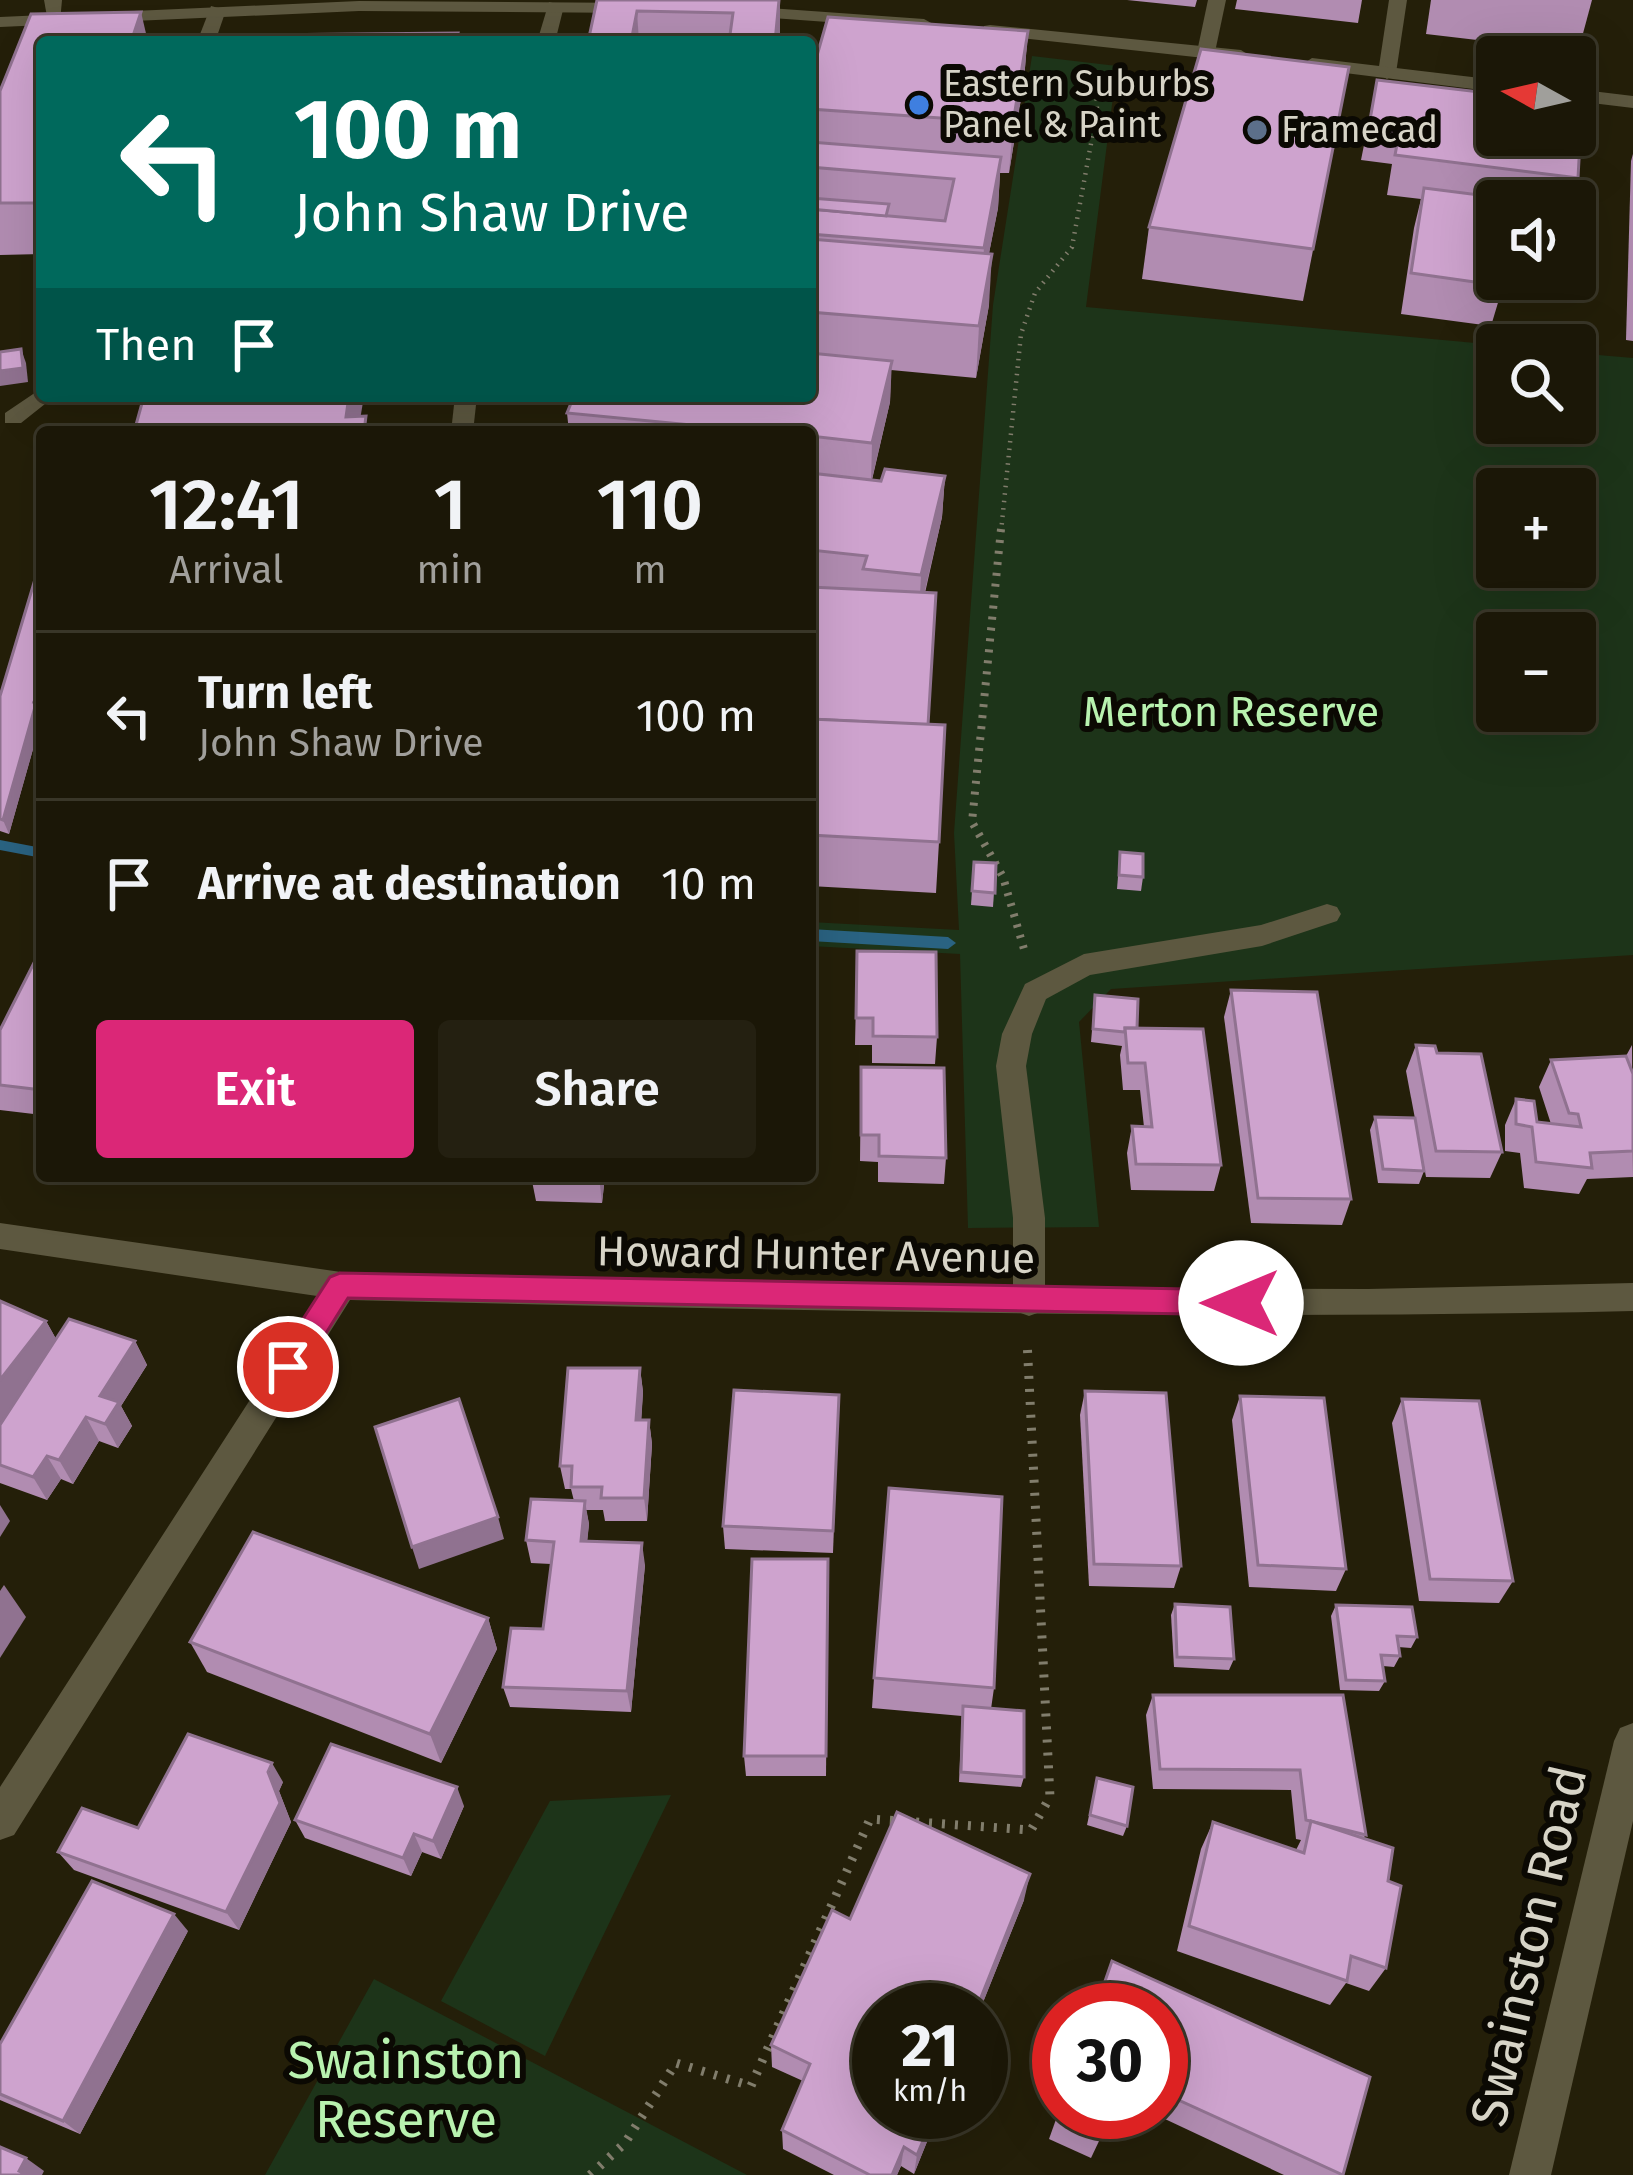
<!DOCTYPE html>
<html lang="en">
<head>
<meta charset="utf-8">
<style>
  body { margin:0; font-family:"Fira Sans",sans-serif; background:#242011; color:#f1f3f6; height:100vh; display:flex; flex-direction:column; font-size:45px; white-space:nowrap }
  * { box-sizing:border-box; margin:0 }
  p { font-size:39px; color:#a09f9b }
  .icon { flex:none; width:66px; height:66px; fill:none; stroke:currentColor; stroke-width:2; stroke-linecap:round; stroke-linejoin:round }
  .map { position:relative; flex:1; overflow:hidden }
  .side { position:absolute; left:36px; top:426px; width:780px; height:756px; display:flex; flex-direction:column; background:#1b1707; border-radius:12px; box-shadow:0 12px 48px #0002,0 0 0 3px #393628 }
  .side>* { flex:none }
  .hud { position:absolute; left:36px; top:36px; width:780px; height:366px; border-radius:12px; box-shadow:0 12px 48px #0002,0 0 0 3px #393628; background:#00695c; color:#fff; overflow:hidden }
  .needle { width:78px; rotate:278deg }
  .tools { position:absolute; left:1476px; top:36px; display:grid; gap:24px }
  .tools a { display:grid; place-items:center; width:120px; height:120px; border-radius:12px; background:#1b1707; box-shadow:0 12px 48px #0002,0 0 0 3px #393628; font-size:60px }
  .speed { position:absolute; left:852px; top:1983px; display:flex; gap:24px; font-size:60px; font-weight:700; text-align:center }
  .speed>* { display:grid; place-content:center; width:156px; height:156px; border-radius:50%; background:#1b1707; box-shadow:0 12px 48px #0002,0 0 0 3px #393628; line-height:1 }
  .speed small { font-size:30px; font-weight:400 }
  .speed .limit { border:18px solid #d22; background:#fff; color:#111 }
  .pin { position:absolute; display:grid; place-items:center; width:102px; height:102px; color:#fff; margin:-51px; border:6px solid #fff; border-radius:50%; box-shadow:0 3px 12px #0007 }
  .me { position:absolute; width:132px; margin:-66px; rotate:270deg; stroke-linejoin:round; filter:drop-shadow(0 0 9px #0008) }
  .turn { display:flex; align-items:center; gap:42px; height:252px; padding:0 60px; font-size:54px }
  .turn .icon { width:156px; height:156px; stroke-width:2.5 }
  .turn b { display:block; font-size:84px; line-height:102px }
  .then { display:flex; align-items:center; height:114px; padding:0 60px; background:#0003; gap:24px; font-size:45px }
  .eta { display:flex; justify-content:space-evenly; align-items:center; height:204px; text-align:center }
  .eta b { font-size:72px; font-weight:600; line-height:84px }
  .primary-button { display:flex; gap:24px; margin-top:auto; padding:24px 60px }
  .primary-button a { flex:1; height:138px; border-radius:12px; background:#db2777; color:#fff; font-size:48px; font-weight:600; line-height:138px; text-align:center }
  .primary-button a+a { background:#242011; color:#f1f3f6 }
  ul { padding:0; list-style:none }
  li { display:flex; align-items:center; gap:36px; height:168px; padding:0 60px; border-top:3px solid #393628 }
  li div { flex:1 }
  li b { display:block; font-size:45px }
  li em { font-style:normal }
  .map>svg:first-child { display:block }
  .green { fill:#1d3419; fill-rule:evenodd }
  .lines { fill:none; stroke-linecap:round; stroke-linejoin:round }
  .stream { fill:#2a6382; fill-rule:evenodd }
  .path-far2 { stroke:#817d6c; stroke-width:4.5; stroke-dasharray:1.5 6; stroke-linecap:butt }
  .path-far1 { stroke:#817d6c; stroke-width:8; stroke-dasharray:3 8; stroke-linecap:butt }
  .path { stroke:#817d6c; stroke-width:9; stroke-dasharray:3 10; stroke-linecap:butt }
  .lane { fill:#5d5840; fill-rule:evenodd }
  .street { fill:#5d5840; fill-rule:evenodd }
  .secondary { fill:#5d5840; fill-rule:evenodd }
  .wall { fill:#b18cb1 }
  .shaded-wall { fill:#907290 }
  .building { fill:#cea3ce; stroke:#907290; stroke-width:3 }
  .route { fill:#db2777; stroke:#8e194d; stroke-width:3 }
  .shop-dot { fill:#3f7fe0; stroke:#0b0903; stroke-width:4.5 }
  .service-dot { fill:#5c6f8a; stroke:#0b0903; stroke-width:4.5 }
  .labels { text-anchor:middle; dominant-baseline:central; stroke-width:12; stroke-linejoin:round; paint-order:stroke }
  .far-poi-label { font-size:36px; fill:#d7d4c7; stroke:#0b0903; text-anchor:start }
  .park-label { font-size:42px; fill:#b8f2af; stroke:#0b0903 }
  .street-label { font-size:42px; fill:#d7d4c7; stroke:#0b0903 }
  .near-street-label { font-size:51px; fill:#d7d4c7; stroke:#0b0903 }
  .near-park-label { font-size:51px; fill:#b8f2af; stroke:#0b0903 }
</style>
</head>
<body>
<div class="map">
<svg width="1633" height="2175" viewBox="0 0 1633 2175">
  <rect width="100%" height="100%" fill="#241f09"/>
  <g class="green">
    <path d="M 1032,56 L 1117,66 L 1086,307 L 1497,345 L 1497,423 L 1575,423 L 1575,353 L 1633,358 L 1633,955 L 1111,989 L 1079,1022 L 1099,1227 L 968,1228 L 960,954 L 810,946 L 810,922 L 959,930 L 954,833 L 993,305 ZM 1497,489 L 1575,489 L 1575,567 L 1497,567 ZM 1497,633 L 1575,633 L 1575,711 L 1497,711 Z"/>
    <polygon points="671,1795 545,2056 441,2001 550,1801"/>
    <polygon points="374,1979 747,2175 265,2175"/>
  </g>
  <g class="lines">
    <g class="stream">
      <polygon points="0,840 42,848 42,858 0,850"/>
      <polygon points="810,929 948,937 956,943 948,949 810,941"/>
    </g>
    <polyline class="path-far2" points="1001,532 1021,334 1035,293 1072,247 1097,111 1096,73"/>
    <polyline class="path-far1" points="1001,529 972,822 1003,877 1026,956"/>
    <g class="path">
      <polyline points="916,1822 1031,1830 1050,1797 1027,1340"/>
      <polyline points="590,2175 625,2143 676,2063 751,2086 870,1819 901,1821"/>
    </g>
    <g class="lane">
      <polygon points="44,0 62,0 60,22 48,22"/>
      <polygon points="1208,0 1226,0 1215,52 1206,58 1197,52"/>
      <polygon points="1389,0 1407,0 1396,73 1387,79 1378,73"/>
      <polygon points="211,6 226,10 215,42 197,42"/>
      <polygon points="42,388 42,396 52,396 50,400 21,423 5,423 5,413"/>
      <polygon points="1327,904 1337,907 1341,914 1337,921 1262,946 1090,975 1046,999 1032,1034 1026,1066 1045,1218 1045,1302 1040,1312 1029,1316 1018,1312 1013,1302 1013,1218 996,1066 1002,1034 1025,984 1084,954 1261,925"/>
    </g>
    <g class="street">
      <polygon points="549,2 564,6 555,42 537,42"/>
      <polygon points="455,396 477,396 473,432 451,432"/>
      <path d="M 0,1223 L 341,1272 L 1029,1288 L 1368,1289 L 1633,1283 L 1633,1311 C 1205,1321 778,1310 350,1300 L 14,1835 L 0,1840 L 0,1787 L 317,1296 L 0,1249 Z"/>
      <polygon points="1633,1723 1633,1821 1551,2175 1509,2175 1614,1741 1620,1728"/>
    </g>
    <g class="secondary">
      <polygon points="359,1 637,3 646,8 637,13 359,11 0,27 0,17"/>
      <polygon points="739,6 924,19 933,24 924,29 733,15 730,11"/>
      <polygon points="990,25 1241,50 1250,56 1241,62 984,34 984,26"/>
      <polygon points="1312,58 1497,80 1497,92 1305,68 1303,64"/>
      <polygon points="1575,89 1633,96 1633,108 1575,101"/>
    </g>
  </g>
  <g class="wall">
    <polygon points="597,0 780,0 780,42 588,42"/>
    <polygon points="1127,0 1197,0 1195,7"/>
    <polygon points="1237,0 1362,0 1358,23 1235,9"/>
    <polygon points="1431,0 1592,0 1578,52 1426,34"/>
    <polygon points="1028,31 1024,80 1009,173 1000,173 998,208 989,253 989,305 976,378 891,370 890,402 872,480 881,481 945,476 942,517 925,593 928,725 939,842 936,893 810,886 810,432 569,432 567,413 810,396 810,80"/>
    <polygon points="42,42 42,254 0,255 0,91"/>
    <polygon points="1349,67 1303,301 1142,279 1149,227"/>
    <polygon points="1377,80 1578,178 1571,201 1497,201 1503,286 1491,326 1401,314 1414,228 1421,199 1387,195 1392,164 1361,160"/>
    <polygon points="1633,154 1633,341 1626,340 1631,161"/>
    <polygon points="42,556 42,724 41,721 9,834 0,831 0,696"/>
    <polygon points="1120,852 1143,877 1141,891 1117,889"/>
    <polygon points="974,862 996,863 993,907 971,905"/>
    <polygon points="42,947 42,1115 0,1110 0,1030"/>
    <polygon points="857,951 937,1037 935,1064 872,1063 872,1045 855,1045"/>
    <polygon points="1231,990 1351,1199 1342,1225 1251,1223 1224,1017"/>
    <polygon points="1095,995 1137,1028 1221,1165 1214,1191 1131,1190 1127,1153 1132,1126 1144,1127 1140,1090 1123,1090 1120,1055 1122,1046 1091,1042"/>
    <polygon points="1416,1045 1437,1053 1502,1152 1490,1178 1426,1177 1406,1071"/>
    <polygon points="1632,1045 1633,1177 1587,1179 1579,1194 1524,1188 1520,1153 1505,1151 1505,1125 1516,1099 1537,1122 1551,1124 1539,1087 1551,1060 1626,1056"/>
    <polygon points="861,1067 946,1158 944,1184 878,1182 878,1162 860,1161"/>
    <polygon points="1375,1117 1424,1171 1419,1184 1378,1183 1370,1130"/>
    <polygon points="531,1176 605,1176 602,1203 536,1201"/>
    <polygon points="739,1176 805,1176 804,1183 739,1181"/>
    <polygon points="46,1321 56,1339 135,1341 147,1365 121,1406 132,1426 118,1448 99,1441 73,1484 61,1479 47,1500 0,1483 0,1425"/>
    <polygon points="640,1368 643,1392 641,1420 649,1420 652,1444 647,1521 605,1521 603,1510 586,1510 589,1524 587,1541 645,1565 631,1712 510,1707 503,1687 543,1629 551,1564 531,1563 526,1540 574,1501 571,1489 565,1489 560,1466"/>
    <polygon points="1085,1391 1181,1566 1174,1588 1089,1586 1080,1415"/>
    <polygon points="839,1395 833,1553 725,1549 723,1526"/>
    <polygon points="1240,1396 1346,1569 1336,1591 1249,1587 1232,1420"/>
    <polygon points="1402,1399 1513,1581 1499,1603 1419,1601 1392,1423"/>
    <polygon points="828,1559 826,1776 746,1776 744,1756"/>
    <polygon points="1175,1604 1234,1659 1229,1670 1174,1667 1171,1615"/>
    <polygon points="1336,1605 1417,1637 1411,1648 1398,1647 1400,1656 1394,1667 1383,1666 1385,1681 1379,1691 1340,1690 1331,1616"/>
    <polygon points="488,1618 497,1649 441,1763 207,1672 190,1642"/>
    <polygon points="874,1678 994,1688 991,1709 1024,1777 1021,1787 959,1782 962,1716 872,1708"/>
    <polygon points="1153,1695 1343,1695 1366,1835 1363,1838 1388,1881 1386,1968 1369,1991 1346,1983 1330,2005 1177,1951 1201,1849 1213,1822 1296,1850 1301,1840 1296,1839 1291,1790 1153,1789 1146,1715"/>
    <polygon points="1097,1778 1127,1826 1123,1836 1087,1825"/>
    <polygon points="283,1782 279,1791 291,1822 239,1930 74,1870 58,1852"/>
    <polygon points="464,1806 441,1859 422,1852 411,1876 305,1838 295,1820"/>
    <polygon points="1024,1900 914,2174 901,2166 897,2175 834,2175 783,2149 782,2130 803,2081 772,2067 771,2045 850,1919"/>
    <polygon points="188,1931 80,2134 0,2100 0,2044"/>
    <polygon points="1161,2010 1343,2175 1284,2175 1150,2112 1161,2112"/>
    <polygon points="1059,2111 1100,2139 1091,2158 1049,2139"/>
  </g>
  <g class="shaded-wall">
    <polygon points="780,0 780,42 775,42"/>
    <polygon points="637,11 639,42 631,42"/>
    <polygon points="141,12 148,42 131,42"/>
    <polygon points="1028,31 1024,80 1009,173 1013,123"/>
    <polygon points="1001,157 998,208 980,299 984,248"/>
    <polygon points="992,254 989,305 976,378 979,326"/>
    <polygon points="21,349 26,363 28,382 0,386 0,371"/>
    <polygon points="892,361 890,402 871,483 872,443"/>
    <polygon points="349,396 364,396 358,432 346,417"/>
    <polygon points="945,476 942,517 919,616 921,575"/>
    <polygon points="35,707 41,721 9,834 3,820"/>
    <polygon points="599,1176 605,1176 602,1203"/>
    <polygon points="46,1321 60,1346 0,1423 0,1380"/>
    <polygon points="135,1341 147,1365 121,1406 132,1426 118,1448 105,1424 100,1396"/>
    <polygon points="640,1368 643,1392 640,1444 636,1420"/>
    <polygon points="86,1417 99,1441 73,1484 59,1460"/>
    <polygon points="649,1420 652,1444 647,1521 644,1498"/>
    <polygon points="47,1456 61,1479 47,1500 33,1477"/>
    <polygon points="585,1501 589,1524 585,1564 581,1541"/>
    <polygon points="0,1505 10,1521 0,1537"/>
    <polygon points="498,1517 504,1539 419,1569 412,1547"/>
    <polygon points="642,1543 645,1565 631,1712 627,1691"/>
    <polygon points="4,1585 26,1617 0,1658 0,1591"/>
    <polygon points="488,1618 497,1649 441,1763 430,1734"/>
    <polygon points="272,1763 283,1782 279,1791 291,1822 239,1930 226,1912"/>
    <polygon points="457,1787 464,1806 441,1859 433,1841"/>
    <polygon points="414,1834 422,1852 411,1876 403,1858"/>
    <polygon points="1030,1874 1024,1900 980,2010 976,2010"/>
    <polygon points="174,1914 188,1931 80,2134 63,2121"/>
    <polygon points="935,2112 939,2112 914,2174 917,2155"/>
    <polygon points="904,2147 901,2166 897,2175 892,2175"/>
    <polygon points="26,2158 44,2171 42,2175 24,2175 19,2171"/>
  </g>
  <g class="building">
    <polygon points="597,0 779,0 775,42 729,42 733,13 637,11 631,42 588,42"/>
    <polygon points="141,12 131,42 42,42 42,203 0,203 0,91 31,14"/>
    <polygon points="828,17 1028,31 1013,123 810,109 810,80"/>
    <polygon points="458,33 456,42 242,42 244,35"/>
    <polygon points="1201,49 1349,67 1313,249 1149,227"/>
    <polygon points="1377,80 1497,94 1497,135 1575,135 1575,103 1582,104 1578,178 1395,155 1401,124 1370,120"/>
    <polygon points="810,142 1001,157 984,248 810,234 810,209 945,221 954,179 810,167"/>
    <polygon points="1424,188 1511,199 1511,201 1497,201 1497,279 1503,279 1503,286 1411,273"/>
    <polygon points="810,198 889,204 886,216 810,209"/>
    <polygon points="810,239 992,254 979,326 810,312"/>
    <polygon points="21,349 23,368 0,371 0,352"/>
    <polygon points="810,353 892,361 872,443 810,436 810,432 764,432 567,413 574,396 810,396"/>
    <polygon points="144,396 349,396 346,417 366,416 364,432 134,432"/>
    <polygon points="116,425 114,432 79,432 81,426"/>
    <polygon points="885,469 945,476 921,575 863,569 867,556 810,550 810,473 881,481"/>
    <polygon points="42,556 42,684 34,702 35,707 3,820 0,819 0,696"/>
    <polygon points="810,587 936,593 928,725 810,719"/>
    <polygon points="42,686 42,703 34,702"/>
    <polygon points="810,719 945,725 939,842 810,835"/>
    <polygon points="1120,852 1143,854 1143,877 1119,875"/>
    <polygon points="974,862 996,863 995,893 972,891"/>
    <polygon points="42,947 42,1090 0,1085 0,1030"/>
    <polygon points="857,951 936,952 937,1037 873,1036 873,1018 856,1018"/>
    <polygon points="1231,990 1317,992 1351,1199 1258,1198"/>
    <polygon points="1095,995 1138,999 1137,1028 1125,1028 1125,1032 1093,1029"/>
    <polygon points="1125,1028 1203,1029 1221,1165 1136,1164 1132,1126 1152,1127 1145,1063 1128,1063"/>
    <polygon points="1416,1045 1435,1046 1437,1053 1481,1054 1502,1152 1436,1151"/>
    <polygon points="1626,1056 1633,1074 1633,1151 1590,1153 1592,1168 1536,1162 1532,1127 1516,1124 1516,1099 1534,1101 1537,1122 1581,1127 1578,1114 1569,1113 1551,1060"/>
    <polygon points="861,1067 944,1068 946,1158 879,1156 879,1135 861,1135"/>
    <polygon points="1375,1117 1415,1118 1424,1171 1383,1169"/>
    <polygon points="0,1301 46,1321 0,1380"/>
    <polygon points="69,1319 135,1341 100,1396 119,1402 105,1424 86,1417 59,1460 47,1456 33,1477 0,1465 0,1425"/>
    <polygon points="568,1368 640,1368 636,1420 649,1420 644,1498 601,1498 602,1487 571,1487 572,1466 560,1466"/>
    <polygon points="734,1390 839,1395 833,1531 723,1526"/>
    <polygon points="1085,1391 1166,1393 1181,1566 1094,1564"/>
    <polygon points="1240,1396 1324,1398 1346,1569 1258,1565"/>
    <polygon points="459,1399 498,1517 412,1547 375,1427"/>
    <polygon points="1402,1399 1479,1401 1513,1581 1430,1579"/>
    <polygon points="889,1488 1002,1497 994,1688 874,1678"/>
    <polygon points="531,1499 585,1501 581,1541 642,1543 627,1691 503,1687 511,1628 543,1629 554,1542 526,1540"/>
    <polygon points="253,1532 488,1618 430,1734 190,1642"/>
    <polygon points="752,1559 828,1559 826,1756 744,1756"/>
    <polygon points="1175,1604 1230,1607 1234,1659 1177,1657"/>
    <polygon points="1336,1605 1412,1607 1417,1637 1397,1636 1400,1656 1381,1655 1385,1681 1346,1680"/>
    <polygon points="1153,1695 1343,1695 1366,1835 1306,1820 1300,1770 1160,1769"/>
    <polygon points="963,1706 1024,1711 1024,1777 961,1772"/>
    <polygon points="188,1734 272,1763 268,1772 280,1803 226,1912 58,1852 82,1808 138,1828"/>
    <polygon points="331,1744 457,1787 433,1841 414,1834 403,1858 295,1820"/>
    <polygon points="1097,1778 1133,1787 1127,1826 1090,1815"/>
    <polygon points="897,1812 1030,1874 976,2010 879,2010 879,2112 935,2112 917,2155 904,2147 892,2175 870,2175 782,2130 810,2064 771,2045 832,1910 850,1919"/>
    <polygon points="1311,1821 1393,1848 1388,1881 1401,1886 1386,1968 1351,1956 1347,1981 1189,1926 1213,1822 1304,1853"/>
    <polygon points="92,1881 174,1914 63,2121 0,2094 0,2044"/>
    <polygon points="1112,1961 1370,2077 1343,2175 1161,2092 1161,2010 1095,2010"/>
    <polygon points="1060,2112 1109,2112 1100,2139 1057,2119"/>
    <polygon points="0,2147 26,2158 19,2171 27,2175 0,2175"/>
  </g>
  <polygon class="route" points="340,1273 1241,1290 1251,1294 1256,1303 1251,1311 1241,1315 348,1298 299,1376 288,1380 278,1376 273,1367 278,1358 330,1277"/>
  <circle class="shop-dot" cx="919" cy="105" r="12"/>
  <circle class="service-dot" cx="1257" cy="130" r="12"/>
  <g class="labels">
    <g class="far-poi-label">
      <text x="943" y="84">Eastern Suburbs<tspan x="943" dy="41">Panel &amp; Paint</tspan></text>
      <text x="1281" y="130">Framecad</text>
    </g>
    <g class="park-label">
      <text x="1231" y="712">Merton Reserve</text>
    </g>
    <g class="street-label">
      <text transform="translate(816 1255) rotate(1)">Howard Hunter Avenue</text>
    </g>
    <g class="near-street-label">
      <text transform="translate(1529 1946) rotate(-77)">Swainston Road</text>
    </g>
    <g class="near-park-label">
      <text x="406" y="2061">Swainston<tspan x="406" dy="59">Reserve</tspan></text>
    </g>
  </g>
</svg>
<div class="tools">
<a><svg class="needle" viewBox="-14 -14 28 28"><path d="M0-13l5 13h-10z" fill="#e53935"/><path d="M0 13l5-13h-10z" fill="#a09f9b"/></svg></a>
<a><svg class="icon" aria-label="sound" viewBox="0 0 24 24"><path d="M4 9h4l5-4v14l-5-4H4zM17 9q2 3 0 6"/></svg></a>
<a><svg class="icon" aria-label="search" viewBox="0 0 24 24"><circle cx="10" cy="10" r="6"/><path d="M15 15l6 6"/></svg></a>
<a>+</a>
<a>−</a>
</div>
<div class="speed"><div>21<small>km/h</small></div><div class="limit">30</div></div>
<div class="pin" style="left:288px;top:1367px;background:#d93025"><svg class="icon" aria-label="arrive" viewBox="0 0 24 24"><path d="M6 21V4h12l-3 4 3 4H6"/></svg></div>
<svg class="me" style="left:1241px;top:1303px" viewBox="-20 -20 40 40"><circle r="19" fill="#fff"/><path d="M0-13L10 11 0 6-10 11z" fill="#db2777"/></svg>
<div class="hud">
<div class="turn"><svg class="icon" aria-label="left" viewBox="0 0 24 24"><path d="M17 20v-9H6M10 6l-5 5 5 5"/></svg><div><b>100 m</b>John Shaw Drive</div></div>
<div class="then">Then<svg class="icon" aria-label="arrive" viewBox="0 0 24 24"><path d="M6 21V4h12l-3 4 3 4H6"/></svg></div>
</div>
<section class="side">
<div class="eta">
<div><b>12:41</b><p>Arrival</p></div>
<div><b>1</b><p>min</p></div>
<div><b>110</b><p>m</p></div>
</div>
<ul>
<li><svg class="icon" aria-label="left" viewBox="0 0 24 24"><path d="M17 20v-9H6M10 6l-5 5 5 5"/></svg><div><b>Turn left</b><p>John Shaw Drive</p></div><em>100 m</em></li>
<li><svg class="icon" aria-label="arrive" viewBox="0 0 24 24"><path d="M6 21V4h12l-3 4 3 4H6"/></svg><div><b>Arrive at destination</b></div><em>10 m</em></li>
</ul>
<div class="primary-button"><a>Exit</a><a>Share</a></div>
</section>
</div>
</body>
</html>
